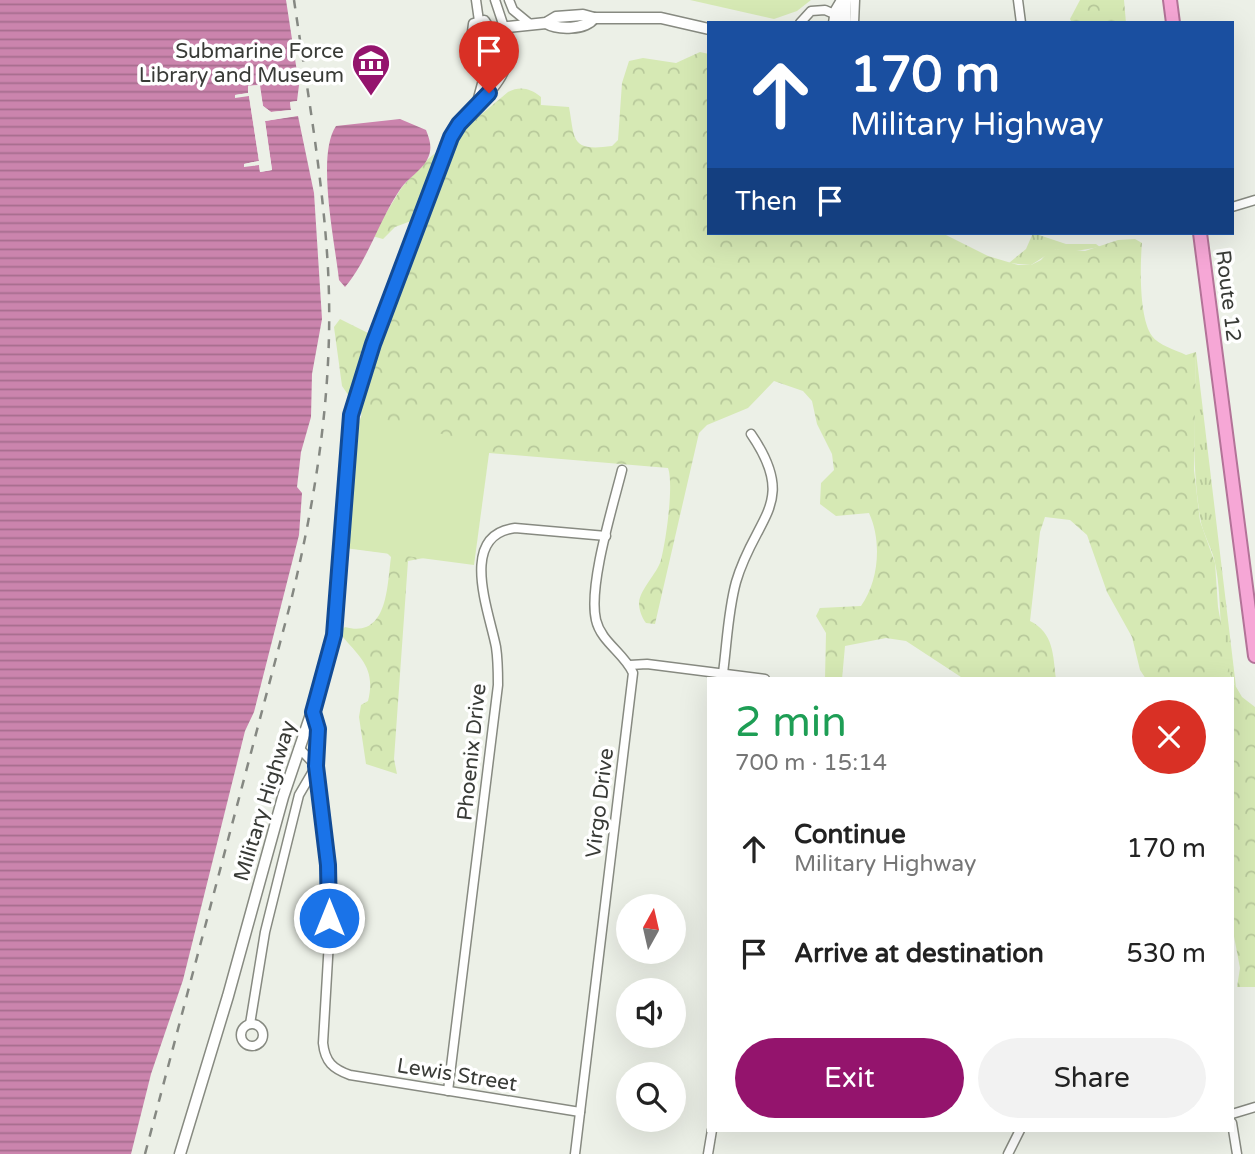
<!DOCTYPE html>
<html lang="en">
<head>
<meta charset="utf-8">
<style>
  body { margin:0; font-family:"Varela Round",sans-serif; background:#f2f2f2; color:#222; height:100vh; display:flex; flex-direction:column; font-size:26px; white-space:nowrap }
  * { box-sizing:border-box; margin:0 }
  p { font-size:23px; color:#767676 }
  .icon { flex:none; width:38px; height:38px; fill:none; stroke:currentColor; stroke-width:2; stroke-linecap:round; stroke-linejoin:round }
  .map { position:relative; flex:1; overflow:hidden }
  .sheet { position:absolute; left:707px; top:677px; width:527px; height:455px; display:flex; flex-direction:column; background:#fff; border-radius:0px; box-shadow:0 7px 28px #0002 }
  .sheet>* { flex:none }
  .banner { position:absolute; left:707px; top:21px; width:527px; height:214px; border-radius:0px; box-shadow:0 7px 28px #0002; background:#1a4fa0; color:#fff; overflow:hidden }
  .needle { width:46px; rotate:8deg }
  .fabs { position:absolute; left:616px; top:894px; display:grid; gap:14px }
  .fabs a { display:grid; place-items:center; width:70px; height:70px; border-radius:50%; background:#fff; box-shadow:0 7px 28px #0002; font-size:35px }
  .pin { position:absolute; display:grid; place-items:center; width:60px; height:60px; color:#fff; margin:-72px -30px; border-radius:50% 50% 50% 0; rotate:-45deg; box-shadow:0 0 7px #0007 }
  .pin .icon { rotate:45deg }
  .me { position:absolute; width:77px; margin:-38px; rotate:0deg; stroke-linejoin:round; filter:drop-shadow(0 0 5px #0008) }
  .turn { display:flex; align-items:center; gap:24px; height:147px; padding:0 28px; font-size:32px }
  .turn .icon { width:91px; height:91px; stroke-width:2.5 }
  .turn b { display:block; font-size:49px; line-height:60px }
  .then { display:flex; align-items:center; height:66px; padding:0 28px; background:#0003; gap:14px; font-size:26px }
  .round { display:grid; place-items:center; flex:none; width:74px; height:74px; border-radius:37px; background:#f2f2f2 }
  .summary { display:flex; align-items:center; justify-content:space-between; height:119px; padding:0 28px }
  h1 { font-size:42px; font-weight:600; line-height:52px; color:#1e9e55 }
  .primary-button { display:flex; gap:14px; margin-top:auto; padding:14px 28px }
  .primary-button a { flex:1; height:80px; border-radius:42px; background:#94146d; color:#fff; font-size:28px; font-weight:600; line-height:80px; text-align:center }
  .primary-button a+a { background:#f2f2f2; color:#222 }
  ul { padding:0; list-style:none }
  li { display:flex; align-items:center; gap:21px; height:105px; padding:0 28px }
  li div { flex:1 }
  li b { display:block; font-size:26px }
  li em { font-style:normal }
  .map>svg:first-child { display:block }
  .grass { fill:url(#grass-tufts) }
  .forest { fill:url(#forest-crowns) }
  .park { fill:#d6e9b4 }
  .water { fill:url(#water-rules) }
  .pier { fill:#ecf0e7 }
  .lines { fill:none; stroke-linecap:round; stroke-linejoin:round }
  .minor-casing { stroke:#878a81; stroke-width:11 }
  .tertiary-casing { stroke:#878a81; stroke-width:13 }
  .trunk-casing { stroke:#b37398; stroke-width:16 }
  .minor { stroke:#fff; stroke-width:8 }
  .tertiary { stroke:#fff; stroke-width:10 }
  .trunk { stroke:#f6a7d6; stroke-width:12 }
  .rail { stroke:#858882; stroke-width:2.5; stroke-dasharray:9 9; stroke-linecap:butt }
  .route-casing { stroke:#114b97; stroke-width:18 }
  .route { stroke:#1a73e8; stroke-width:12 }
  .labels { text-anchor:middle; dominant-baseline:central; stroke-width:7; stroke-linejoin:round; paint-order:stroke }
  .poi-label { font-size:21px; fill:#393b37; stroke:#fff; text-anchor:end }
  .street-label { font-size:21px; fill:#393b37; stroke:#fff }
</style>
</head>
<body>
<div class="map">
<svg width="1255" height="1154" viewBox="0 0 1255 1154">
  <defs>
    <pattern id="grass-tufts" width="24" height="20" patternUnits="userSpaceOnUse" patternTransform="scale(1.75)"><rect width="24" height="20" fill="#d6e9b4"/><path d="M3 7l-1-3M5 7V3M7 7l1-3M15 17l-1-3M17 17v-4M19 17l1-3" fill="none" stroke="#b8c99b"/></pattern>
    <pattern id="forest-crowns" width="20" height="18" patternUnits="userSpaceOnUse" patternTransform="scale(1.75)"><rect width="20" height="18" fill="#d6e9b4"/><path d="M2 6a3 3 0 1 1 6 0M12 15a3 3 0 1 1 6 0" fill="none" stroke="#b8c99b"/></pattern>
    <pattern id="water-rules" width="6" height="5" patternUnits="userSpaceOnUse" patternTransform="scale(1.75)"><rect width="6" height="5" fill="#cb84ad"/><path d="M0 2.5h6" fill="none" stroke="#a66d8e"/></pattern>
  </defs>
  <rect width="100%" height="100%" fill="#ecf0e7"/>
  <g class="grass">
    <polygon points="1033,233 1066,244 1096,244 1100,247 1070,252 1056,249 1031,265 1009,263 1026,249"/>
    <path d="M 1196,352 L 1236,687 C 1215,650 1224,604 1215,563 C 1212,547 1202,533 1200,517 C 1191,463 1195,407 1196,352 Z"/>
  </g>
  <g class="forest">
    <polygon points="1080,0 1124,0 1126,23 1072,23 1070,19"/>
    <path d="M 700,52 L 709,54 L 709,233 L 942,233 L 988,256 L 1018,265 L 1031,265 L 1041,260 L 1049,251 L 1056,249 L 1085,251 L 1118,240 L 1135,239 L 1142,243 C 1140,266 1139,318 1152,336 C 1158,345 1176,350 1186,355 L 1196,352 L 1194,470 L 1200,521 L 1215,563 L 1218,607 L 1231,679 L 1146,679 L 1140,670 L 1132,637 L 1107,592 L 1087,535 L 1070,520 L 1045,517 L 1040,532 L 1030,621 C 1054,633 1053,655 1056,679 L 964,679 L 906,641 L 886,638 L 845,646 L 842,679 L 825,679 L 826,633 L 816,616 L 820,608 L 861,606 C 879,581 882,541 869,513 L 836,516 L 820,504 L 821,483 L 834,470 L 832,454 L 817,424 L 812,401 L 803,391 L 774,381 L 748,408 L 707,425 L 699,433 L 655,624 L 646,623 C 642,618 639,610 639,603 C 640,589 657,574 661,560 C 666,541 674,484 668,468 L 489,453 L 434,556 L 408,561 L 394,759 L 397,774 L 366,764 L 359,717 L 361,705 L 368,701 C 376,669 361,658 342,636 L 342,630 L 345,627 C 388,639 387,586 391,557 L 387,553 L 349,548 L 357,429 L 362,415 L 342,386 L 334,327 L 340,319 L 368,333 L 386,322 L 419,233 L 411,221 L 395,227 L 383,239 L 372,236 L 402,187 L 427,160 L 508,92 C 520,86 530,88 541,97 L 541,105 L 569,107 C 575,139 570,152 612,146 L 618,140 L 622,83 L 629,61 L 643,58 L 676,63 Z"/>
    <polygon points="1232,680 1242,697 1255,707 1255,987 1237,987 1240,968 1232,926"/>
  </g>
  <g class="park">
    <polygon points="690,0 811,0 797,11 774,19"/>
    <polygon points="362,414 490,446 474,565 345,548 357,430"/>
  </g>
  <g class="water">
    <polygon points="0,0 286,0 299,85 297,101 290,102 291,110 271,112 263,106 259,85 248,86 249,93 235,95 249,96 259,161 244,164 259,164 260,172 272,170 265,121 298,116 314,193 322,319 312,374 311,417 301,452 297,487 302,493 299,535 254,712 245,731 183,980 151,1074 131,1154 0,1154"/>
    <path d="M 400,119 L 426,130 C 430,140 433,149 427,160 C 421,171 408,178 401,188 C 380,218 367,262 345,287 L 339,280 C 335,243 316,155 336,126 Z"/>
  </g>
  <polygon class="pier" points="260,85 263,106 271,112 291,110 290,102 299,101 299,104 294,105 292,113 270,116 260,108 257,89 252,89 263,168 268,167 262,119 298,112 301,115 265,121 272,170 260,172 259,165 244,167 244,164 259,161 249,96 235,98 235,95 248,93 248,86"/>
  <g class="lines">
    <g class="minor-casing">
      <g id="minor">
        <polyline points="476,0 479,21"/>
        <polyline points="495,0 504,27"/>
        <polyline points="509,0 513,10 530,24"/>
        <polyline points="1018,0 1021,23"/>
        <polyline points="800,23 811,11 825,10 834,14"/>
        <polyline points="833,23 835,10 841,0"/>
        <polyline points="839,23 840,5"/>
        <polyline points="846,23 847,0"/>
        <polyline points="854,23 855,0"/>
        <polyline points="1232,207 1255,200"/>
        <polyline points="630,665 647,664 765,679"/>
        <path d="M 723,673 C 727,643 728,611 736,582 C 755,516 799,504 751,434"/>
        <path d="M 313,712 L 318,729 L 316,766 L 328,865 L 329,941 L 323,1043 C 325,1062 333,1069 350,1075 L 580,1112"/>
        <polyline points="299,748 316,766"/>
        <polyline points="250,1024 265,932 299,795 316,766"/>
        <circle cx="252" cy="1035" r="11"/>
        <path d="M 448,1091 L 498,685 C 498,672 498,660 496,647 C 489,611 458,535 515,528 L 606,536"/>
        <polyline points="1232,1114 1255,1107"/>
        <polyline points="1232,1123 1237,1154"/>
        <path d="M 575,1154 L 633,673 C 624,653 601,642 596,620 C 588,586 613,506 622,470"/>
        <polyline points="708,1154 712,1130"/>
        <polyline points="1008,1154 1020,1130"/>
      </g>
    </g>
    <g class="tertiary-casing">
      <g id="tertiary">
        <path d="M 546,23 C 558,30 585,30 594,18"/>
        <polyline points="489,29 546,23 556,17 583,15 594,18 661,18 709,29"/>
        <polyline points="482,38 473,32 474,24 484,21 489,29"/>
        <polyline points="478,102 484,80 482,38"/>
        <path d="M 180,1154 L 228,996 L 283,797 L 328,664 L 334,635 L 351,415 L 373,344 L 451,137 C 474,98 522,80 504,27"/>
      </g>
    </g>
    <g class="trunk-casing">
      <g id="trunk">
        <polyline points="1170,0 1173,23"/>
        <polyline points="1200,233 1255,656"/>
      </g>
    </g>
    <use href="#minor" class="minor"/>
    <use href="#tertiary" class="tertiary"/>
    <use href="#trunk" class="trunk"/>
    <path class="rail" d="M 145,1154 L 290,605 C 317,494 334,383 328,269 C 323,178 307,89 294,0"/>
  </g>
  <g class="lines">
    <g class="route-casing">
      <polyline id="route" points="329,918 328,865 316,766 318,729 313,712 334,635 351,415 373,344 451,137 459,124 489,93"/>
    </g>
    <use href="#route" class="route"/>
  </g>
  <defs>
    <g id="museum-pin" transform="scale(2.0125)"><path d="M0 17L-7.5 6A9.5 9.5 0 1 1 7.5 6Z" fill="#94146d" stroke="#fff"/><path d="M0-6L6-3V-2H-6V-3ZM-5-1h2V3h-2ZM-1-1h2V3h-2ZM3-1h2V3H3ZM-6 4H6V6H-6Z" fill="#fff"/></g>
  </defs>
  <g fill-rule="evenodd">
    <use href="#museum-pin" x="371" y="63"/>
  </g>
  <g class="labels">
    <g class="poi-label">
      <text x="344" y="51">Submarine Force<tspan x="344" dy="24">Library and Museum</tspan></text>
    </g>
    <g class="street-label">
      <text transform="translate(1228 296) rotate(83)">Route 12</text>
      <text transform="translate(472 752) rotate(-84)">Phoenix Drive</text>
      <text transform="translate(265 801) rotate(-73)">Military Highway</text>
      <text transform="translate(600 803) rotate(-83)">Virgo Drive</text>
      <text transform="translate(457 1075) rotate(9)">Lewis Street</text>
    </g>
  </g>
</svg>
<div class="fabs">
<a><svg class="needle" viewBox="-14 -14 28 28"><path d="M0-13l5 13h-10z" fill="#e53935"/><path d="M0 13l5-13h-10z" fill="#767676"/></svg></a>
<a><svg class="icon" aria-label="sound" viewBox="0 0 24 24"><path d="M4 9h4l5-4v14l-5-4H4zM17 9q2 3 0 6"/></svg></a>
<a><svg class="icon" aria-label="search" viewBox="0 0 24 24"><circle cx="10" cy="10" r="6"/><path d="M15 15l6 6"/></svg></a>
</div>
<div class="pin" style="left:489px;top:93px;background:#d93025"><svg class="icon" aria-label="arrive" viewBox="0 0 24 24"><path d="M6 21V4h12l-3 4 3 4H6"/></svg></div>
<svg class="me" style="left:329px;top:918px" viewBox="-20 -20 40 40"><circle r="17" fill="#1a73e8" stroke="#fff" stroke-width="3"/><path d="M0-11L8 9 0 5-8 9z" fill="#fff"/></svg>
<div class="banner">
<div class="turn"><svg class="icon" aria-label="ahead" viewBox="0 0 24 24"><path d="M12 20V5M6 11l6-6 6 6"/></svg><div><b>170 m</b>Military Highway</div></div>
<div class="then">Then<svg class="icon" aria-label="arrive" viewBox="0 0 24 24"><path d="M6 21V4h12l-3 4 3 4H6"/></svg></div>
</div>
<section class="sheet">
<div class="summary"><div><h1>2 min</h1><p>700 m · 15:14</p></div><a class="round" style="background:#d93025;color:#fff"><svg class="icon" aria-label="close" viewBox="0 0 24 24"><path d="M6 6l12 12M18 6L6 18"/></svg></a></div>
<ul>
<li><svg class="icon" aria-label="ahead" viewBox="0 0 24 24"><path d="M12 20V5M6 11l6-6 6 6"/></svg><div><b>Continue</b><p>Military Highway</p></div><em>170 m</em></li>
<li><svg class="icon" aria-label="arrive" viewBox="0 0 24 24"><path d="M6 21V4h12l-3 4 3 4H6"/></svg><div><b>Arrive at destination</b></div><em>530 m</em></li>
</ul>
<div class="primary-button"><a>Exit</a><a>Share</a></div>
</section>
</div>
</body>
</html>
